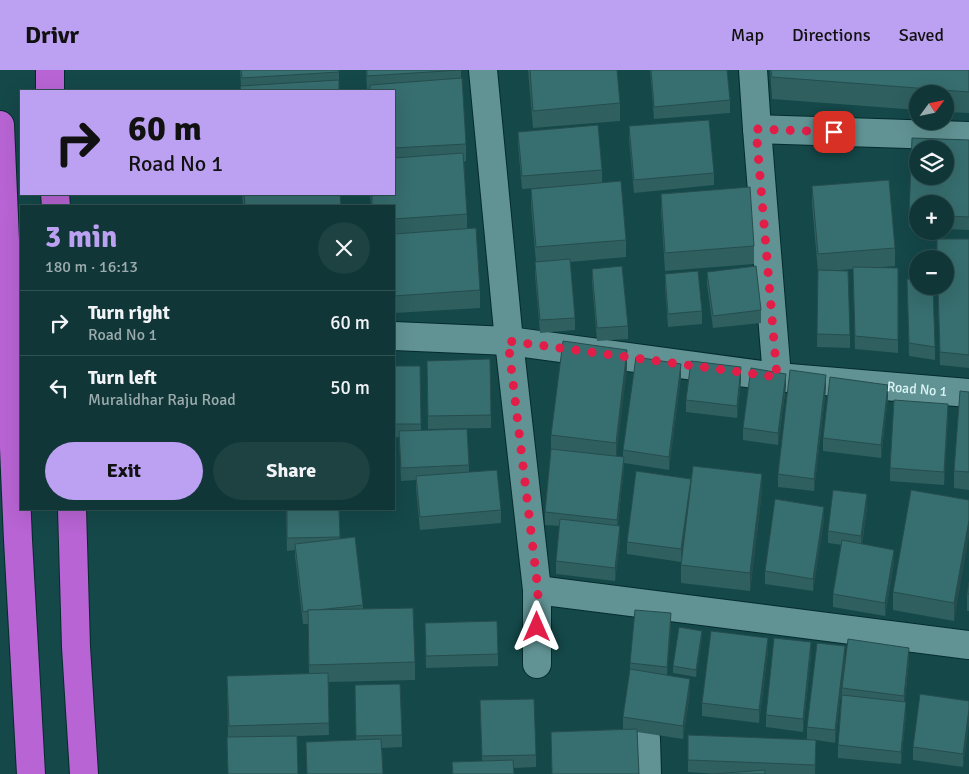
<!DOCTYPE html>
<html lang="en">
<head>
<meta charset="utf-8">
<style>
  body { margin:0; font-family:Signika,sans-serif; background:#1e4142; color:#f1f3f6; height:100vh; display:flex; flex-direction:column; font-size:19px; white-space:nowrap }
  * { box-sizing:border-box; margin:0 }
  p { font-size:16px; color:#9cabad }
  .icon { flex:none; width:28px; height:28px; fill:none; stroke:currentColor; stroke-width:2; stroke-linecap:round; stroke-linejoin:round }
  .map { position:relative; flex:1; overflow:hidden }
  .panel { position:absolute; left:20px; top:135px; width:375px; height:305px; display:flex; flex-direction:column; background:#103637; border-radius:0px; box-shadow:0 5px 20px #0002,0 0 0 1px #305052 }
  .panel>* { flex:none }
  .hud { position:absolute; left:20px; top:20px; width:375px; height:105px; border-radius:0px; box-shadow:0 5px 20px #0002,0 0 0 1px #305052; background:#bca0f2; color:#111; overflow:hidden }
  .needle { width:32px; rotate:57deg }
  .controls { position:absolute; left:909px; top:15px; display:grid; gap:10px }
  .controls a { display:grid; place-items:center; width:45px; height:45px; border-radius:50%; background:#103637; box-shadow:0 5px 20px #0002,0 0 0 1px #305052; font-size:25px }
  .pin { position:absolute; display:grid; place-items:center; width:42px; height:42px; color:#fff; margin:-21px; border-radius:10px; box-shadow:0 2px 8px #0006 }
  .me { position:absolute; width:55px; margin:-28px; rotate:0deg; stroke-linejoin:round; filter:drop-shadow(0 0 4px #0008) }
  .turn { display:flex; align-items:center; gap:18px; height:105px; padding:0 25px; font-size:22px }
  .turn .icon { width:65px; height:65px; stroke-width:2.5 }
  .turn b { display:block; font-size:35px; line-height:42px }
  .round { display:grid; place-items:center; flex:none; width:52px; height:52px; border-radius:26px; background:#1e4142 }
  .overview { display:flex; align-items:center; justify-content:space-between; height:85px; padding:0 25px }
  h1 { font-size:30px; font-weight:700; line-height:38px; color:#bca0f2 }
  .button { display:flex; gap:10px; margin-top:auto; padding:10px 25px }
  .button a { flex:1; height:58px; border-radius:30px; background:#bca0f2; color:#111; font-size:20px; font-weight:700; line-height:58px; text-align:center }
  .button a+a { background:#1e4142; color:#f1f3f6 }
  ul { padding:0; list-style:none }
  li { display:flex; align-items:center; gap:15px; height:65px; padding:0 25px; border-top:1px solid #305052 }
  li div { flex:1 }
  li b { display:block; font-size:19px }
  li em { font-style:normal }
  header { display:flex; align-items:center; gap:30px; box-sizing:border-box; height:70px; padding:0 25px; background:#bca0f2; color:#111 }
  header strong { font-size:24px }
  nav { display:flex; gap:28px; margin-inline-start:auto; font-size:18px }
  .map>svg:first-child { display:block }
  .lines { fill:none; stroke-linecap:round; stroke-linejoin:round }
  .street-casing { stroke:#052c2d; stroke-width:30 }
  .highway-casing { stroke:#052c2d; stroke-width:30 }
  .street { stroke:#629394; stroke-width:28 }
  .highway { stroke:#b864d4; stroke-width:28 }
  .wall { fill:#2f5f5f; fill-rule:evenodd }
  .shaded-wall { fill:#264d4e }
  .building { fill:#376e6f; stroke:#264d4e; fill-rule:evenodd }
  .route { stroke:#e11d48; stroke-width:9; stroke-dasharray:0 16.2 }
  .labels { text-anchor:middle; dominant-baseline:central; stroke-width:5; stroke-linejoin:round; paint-order:stroke }
  .street-label { font-size:14px; fill:#dcf5f6; stroke:#154849 }
</style>
</head>
<body>
<header>
<strong>Drivr</strong>
<nav><a>Map</a><a>Directions</a><a>Saved</a></nav>
</header>
<div class="map">
<svg width="969" height="704" viewBox="0 0 969 704">
  <rect width="100%" height="100%" fill="#154849"/>
  <g class="lines">
    <g class="street-casing">
      <g id="street">
        <polyline points="483,0 509,271 537,520 537,594"/>
        <polyline points="753,0 757,59 777,307"/>
        <polyline points="757,59 969,66"/>
        <path id="s1" d="M 394,266 L 509,271 L 777,307 L 969,323"/>
        <polyline points="537,520 969,575"/>
        <polyline points="646,669 647,704"/>
      </g>
    </g>
    <g class="highway-casing">
      <g id="highway">
        <polyline points="50,0 50,21"/>
        <polyline points="0,55 18,470 31,704"/>
        <polyline points="55,124 56,136"/>
        <polyline points="72,439 76,577 84,704"/>
      </g>
    </g>
    <use href="#street" class="street"/>
    <use href="#highway" class="highway"/>
  </g>
  <g class="wall">
    <polygon points="240,0 339,0 339,21 241,16"/>
    <polygon points="366,0 461,0 461,9 466,74 466,91 464,92 467,144 467,159 480,220 480,238 394,243 394,136 371,136 370,124 394,124 394,21 367,21"/>
    <polygon points="528,0 617,0 620,33 620,51 533,58"/>
    <polygon points="650,0 727,0 730,30 730,43 654,49"/>
    <polygon points="770,0 969,0 969,43 945,42 945,24 918,24 918,40 772,29"/>
    <polygon points="629,56 714,103 714,115 634,123 629,69"/>
    <polygon points="518,62 602,100 602,113 626,170 626,187 570,192 575,248 575,260 540,263 535,205 535,192 536,192 531,136 531,119 548,117 522,119 518,75"/>
    <path d="M 912,68 L 969,70 L 969,160 L 945,159 L 945,134 L 918,134 L 918,158 L 909,157 ZM 918,79 L 945,79 L 945,106 L 918,106 Z"/>
    <polygon points="812,116 895,178 895,196 869,198 898,198 898,283 855,279 853,199 830,201 850,265 850,278 817,277 818,202 812,134"/>
    <polygon points="242,124 340,124 341,136 243,136"/>
    <polygon points="661,124 754,176 754,194 665,201 661,141"/>
    <polygon points="969,169 969,298 940,295 938,216"/>
    <polygon points="592,199 628,256 628,269 597,271 592,212"/>
    <polygon points="707,202 761,240 761,253 713,258 707,214"/>
    <polygon points="665,204 702,241 702,254 668,257 665,217"/>
    <polygon points="907,209 935,277 935,290 909,286"/>
    <polygon points="427,291 491,345 491,358 428,359"/>
    <polygon points="394,296 420,296 421,360 469,395 469,402 501,440 501,453 420,460 416,419 416,410 401,411 399,367 394,367"/>
    <polygon points="627,297 616,386 623,387 623,380 681,306 669,400 624,393 618,456 620,469 615,511 556,504 556,491 560,456 545,455 545,442 551,382 551,365"/>
    <polygon points="741,310 737,348 686,342 686,330"/>
    <polygon points="786,316 778,375 743,370 743,358"/>
    <polygon points="826,318 814,421 778,417 778,404"/>
    <polygon points="969,322 969,420 954,418 954,401"/>
    <polygon points="888,327 881,388 823,381 823,368"/>
    <polygon points="948,347 944,415 890,411 890,398"/>
    <polygon points="762,421 750,521 681,513 681,492 627,484 627,472"/>
    <polygon points="969,430 954,551 893,540 893,522"/>
    <polygon points="867,437 862,474 894,492 885,546 833,537 833,524 842,475 828,473 828,461"/>
    <polygon points="286,439 339,439 340,469 363,535 363,539 415,592 415,610 328,612 329,665 297,666 298,704 228,704 227,667 228,667 227,606 309,604 308,554 303,554 295,486 295,480 287,481"/>
    <polygon points="824,449 813,521 765,514 765,501"/>
    <polygon points="969,512 969,541 967,541 967,524"/>
    <polygon points="425,553 498,584 498,596 426,598"/>
    <polygon points="671,556 667,605 690,622 683,669 637,662 639,704 552,704 551,662 623,659 623,647 630,603 630,593"/>
    <polygon points="702,567 696,607 673,603 673,596"/>
    <polygon points="768,581 759,653 702,646 702,633"/>
    <polygon points="811,585 803,662 766,657 766,645"/>
    <polygon points="845,589 835,673 816,670 815,704 713,704 718,704 688,702 688,665 812,670 807,669 807,657"/>
    <polygon points="909,590 905,631 906,644 901,694 838,688 838,675 842,618"/>
    <polygon points="355,615 402,665 402,677 382,678 383,704 307,704 306,672 356,670"/>
    <polygon points="480,630 536,685 536,697 514,698 514,704 452,704 452,692 482,691"/>
    <polygon points="969,631 969,652 963,697 913,690 913,677"/>
  </g>
  <g class="shaded-wall">
    <polygon points="627,280 627,297 616,391 616,373"/>
    <polygon points="681,294 681,306 669,400 669,387"/>
    <polygon points="741,297 741,310 737,348 737,336"/>
    <polygon points="786,304 786,316 778,375 778,363"/>
    <polygon points="826,305 826,318 814,421 814,409"/>
    <polygon points="888,315 888,327 881,388 881,375"/>
    <polygon points="948,334 948,347 944,415 944,402"/>
    <polygon points="624,387 624,400 617,462 617,450"/>
    <polygon points="762,404 762,421 750,521 750,503"/>
    <polygon points="691,409 691,422 681,492 681,479"/>
    <polygon points="867,424 867,437 861,478 861,466"/>
    <polygon points="824,437 824,449 813,521 813,509"/>
    <polygon points="969,450 969,467 954,551 954,533"/>
    <polygon points="620,456 620,469 615,511 615,498"/>
    <polygon points="894,480 894,492 885,546 885,533"/>
    <polygon points="671,543 671,556 667,609 667,597"/>
    <polygon points="702,561 702,567 696,607 696,600"/>
    <polygon points="768,568 768,581 759,653 759,640"/>
    <polygon points="811,572 811,585 803,662 803,649"/>
    <polygon points="845,576 845,589 835,673 835,660"/>
    <polygon points="909,578 909,590 904,639 904,626"/>
    <polygon points="690,609 690,622 683,669 683,656"/>
    <polygon points="906,632 906,644 901,694 901,682"/>
    <polygon points="969,639 969,652 963,697 963,684"/>
  </g>
  <g class="building">
    <polygon points="241,0 339,0 339,2 242,8"/>
    <polygon points="367,0 461,0 367,6"/>
    <polygon points="530,0 617,0 620,33 533,41"/>
    <polygon points="651,0 727,0 730,30 654,37"/>
    <polygon points="771,0 969,0 969,22 772,7"/>
    <polygon points="462,8 466,74 394,78 394,21 370,21 370,15"/>
    <polygon points="339,10 339,21 241,21 240,16"/>
    <polygon points="709,50 714,103 634,110 629,56"/>
    <polygon points="598,55 602,100 522,106 518,62"/>
    <path d="M 912,68 L 969,70 L 969,147 L 945,146 L 945,134 L 918,134 L 918,145 L 909,145 ZM 918,79 L 945,79 L 945,106 L 918,106 Z"/>
    <polygon points="463,83 467,144 394,149 394,136 372,136 372,124 394,124 394,88"/>
    <polygon points="889,110 895,178 818,184 812,116"/>
    <polygon points="621,111 626,170 536,177 531,119"/>
    <polygon points="750,117 754,176 665,183 661,124"/>
    <polygon points="244,124 340,124 341,136 245,136"/>
    <polygon points="476,158 480,220 394,226 394,164"/>
    <polygon points="937,169 969,169 969,285 940,282 938,216 945,216 945,189 937,189"/>
    <polygon points="570,189 575,248 540,250 535,192"/>
    <polygon points="622,196 628,256 597,258 592,199"/>
    <polygon points="756,196 761,240 713,246 707,202"/>
    <polygon points="853,197 898,198 898,270 855,266"/>
    <polygon points="818,200 848,201 850,265 817,264"/>
    <polygon points="698,201 702,241 668,244 665,204"/>
    <polygon points="907,209 918,210 918,216 933,216 935,277 909,273"/>
    <polygon points="563,271 627,280 616,373 551,365"/>
    <polygon points="636,287 681,294 669,387 623,380"/>
    <polygon points="490,289 491,345 428,346 427,291"/>
    <polygon points="691,291 741,297 737,336 686,330"/>
    <polygon points="394,296 420,296 421,354 394,354"/>
    <polygon points="751,298 786,304 778,363 743,358"/>
    <polygon points="790,300 826,305 814,409 778,404"/>
    <polygon points="830,307 888,315 881,375 823,368"/>
    <polygon points="960,321 969,322 969,402 954,401"/>
    <polygon points="894,330 948,334 944,402 890,398"/>
    <polygon points="467,359 469,395 401,398 399,361"/>
    <polygon points="551,379 624,387 617,450 545,442"/>
    <polygon points="693,396 762,404 750,503 681,495"/>
    <polygon points="497,400 501,440 420,447 416,406"/>
    <polygon points="636,401 691,409 681,479 627,472"/>
    <polygon points="833,420 867,424 861,466 828,461"/>
    <polygon points="911,420 969,430 969,450 954,533 893,522"/>
    <polygon points="775,429 824,437 813,509 765,501"/>
    <polygon points="287,439 339,439 340,467 287,468"/>
    <polygon points="560,449 620,456 615,498 556,491"/>
    <polygon points="355,467 363,535 317,540 308,540 308,541 303,542 295,474"/>
    <polygon points="842,470 894,480 885,533 833,524"/>
    <polygon points="969,512 969,524 967,524"/>
    <polygon points="413,538 415,592 309,595 308,540"/>
    <polygon points="635,540 671,543 667,597 630,593"/>
    <polygon points="497,551 498,584 426,586 425,553"/>
    <polygon points="679,557 702,561 696,600 673,596"/>
    <polygon points="711,561 768,568 759,640 702,633"/>
    <polygon points="774,568 811,572 803,649 766,645"/>
    <polygon points="848,569 909,578 904,626 842,618"/>
    <polygon points="817,573 845,576 835,660 807,657"/>
    <polygon points="630,599 690,609 683,656 623,647"/>
    <polygon points="328,603 329,653 229,656 227,606"/>
    <polygon points="400,614 402,665 356,666 355,615"/>
    <polygon points="920,624 969,631 969,639 963,684 913,677"/>
    <polygon points="842,625 906,632 901,682 838,675"/>
    <polygon points="534,629 536,685 482,686 480,630"/>
    <polygon points="637,659 639,704 552,704 551,662"/>
    <polygon points="688,665 816,670 815,695 688,690"/>
    <polygon points="297,666 298,704 228,704 227,667"/>
    <polygon points="381,669 383,704 307,704 306,672"/>
    <polygon points="513,690 514,704 453,704 452,692"/>
    <polygon points="765,700 765,704 713,704"/>
  </g>
  <g class="lines">
    <polyline class="route" points="537,557 538,520 508,271 777,307 756,59 834,62"/>
  </g>
  <g class="labels">
    <g class="street-label">
      <text stroke="none"><textPath href="#s1" startOffset="526">Road No 1</textPath></text>
    </g>
  </g>
</svg>
<div class="controls">
<a><svg class="needle" viewBox="-14 -14 28 28"><path d="M0-13l5 13h-10z" fill="#e53935"/><path d="M0 13l5-13h-10z" fill="#9cabad"/></svg></a>
<a><svg class="icon" aria-label="layers" viewBox="0 0 24 24"><path d="M12 4l9 5-9 5-9-5zM3 14l9 5 9-5"/></svg></a>
<a>+</a>
<a>−</a>
</div>
<div class="pin" style="left:834px;top:62px;background:#d93025"><svg class="icon" aria-label="arrive" viewBox="0 0 24 24"><path d="M6 21V4h12l-3 4 3 4H6"/></svg></div>
<svg class="me" style="left:537px;top:557px" viewBox="-20 -20 40 40"><path d="M0-17L14 15 0 8-14 15z" fill="#e11d48" stroke="#fff" stroke-width="4"/></svg>
<div class="hud">
<div class="turn"><svg class="icon" aria-label="right" viewBox="0 0 24 24"><path d="M7 20v-9h11M14 6l5 5-5 5"/></svg><div><b>60 m</b>Road No 1</div></div>
</div>
<section class="panel">
<div class="overview"><div><h1>3 min</h1><p>180 m · 16:13</p></div><a class="round"><svg class="icon" aria-label="close" viewBox="0 0 24 24"><path d="M6 6l12 12M18 6L6 18"/></svg></a></div>
<ul>
<li><svg class="icon" aria-label="right" viewBox="0 0 24 24"><path d="M7 20v-9h11M14 6l5 5-5 5"/></svg><div><b>Turn right</b><p>Road No 1</p></div><em>60 m</em></li>
<li><svg class="icon" aria-label="left" viewBox="0 0 24 24"><path d="M17 20v-9H6M10 6l-5 5 5 5"/></svg><div><b>Turn left</b><p>Muralidhar Raju Road</p></div><em>50 m</em></li>
</ul>
<div class="button"><a>Exit</a><a>Share</a></div>
</section>
</div>
</body>
</html>
